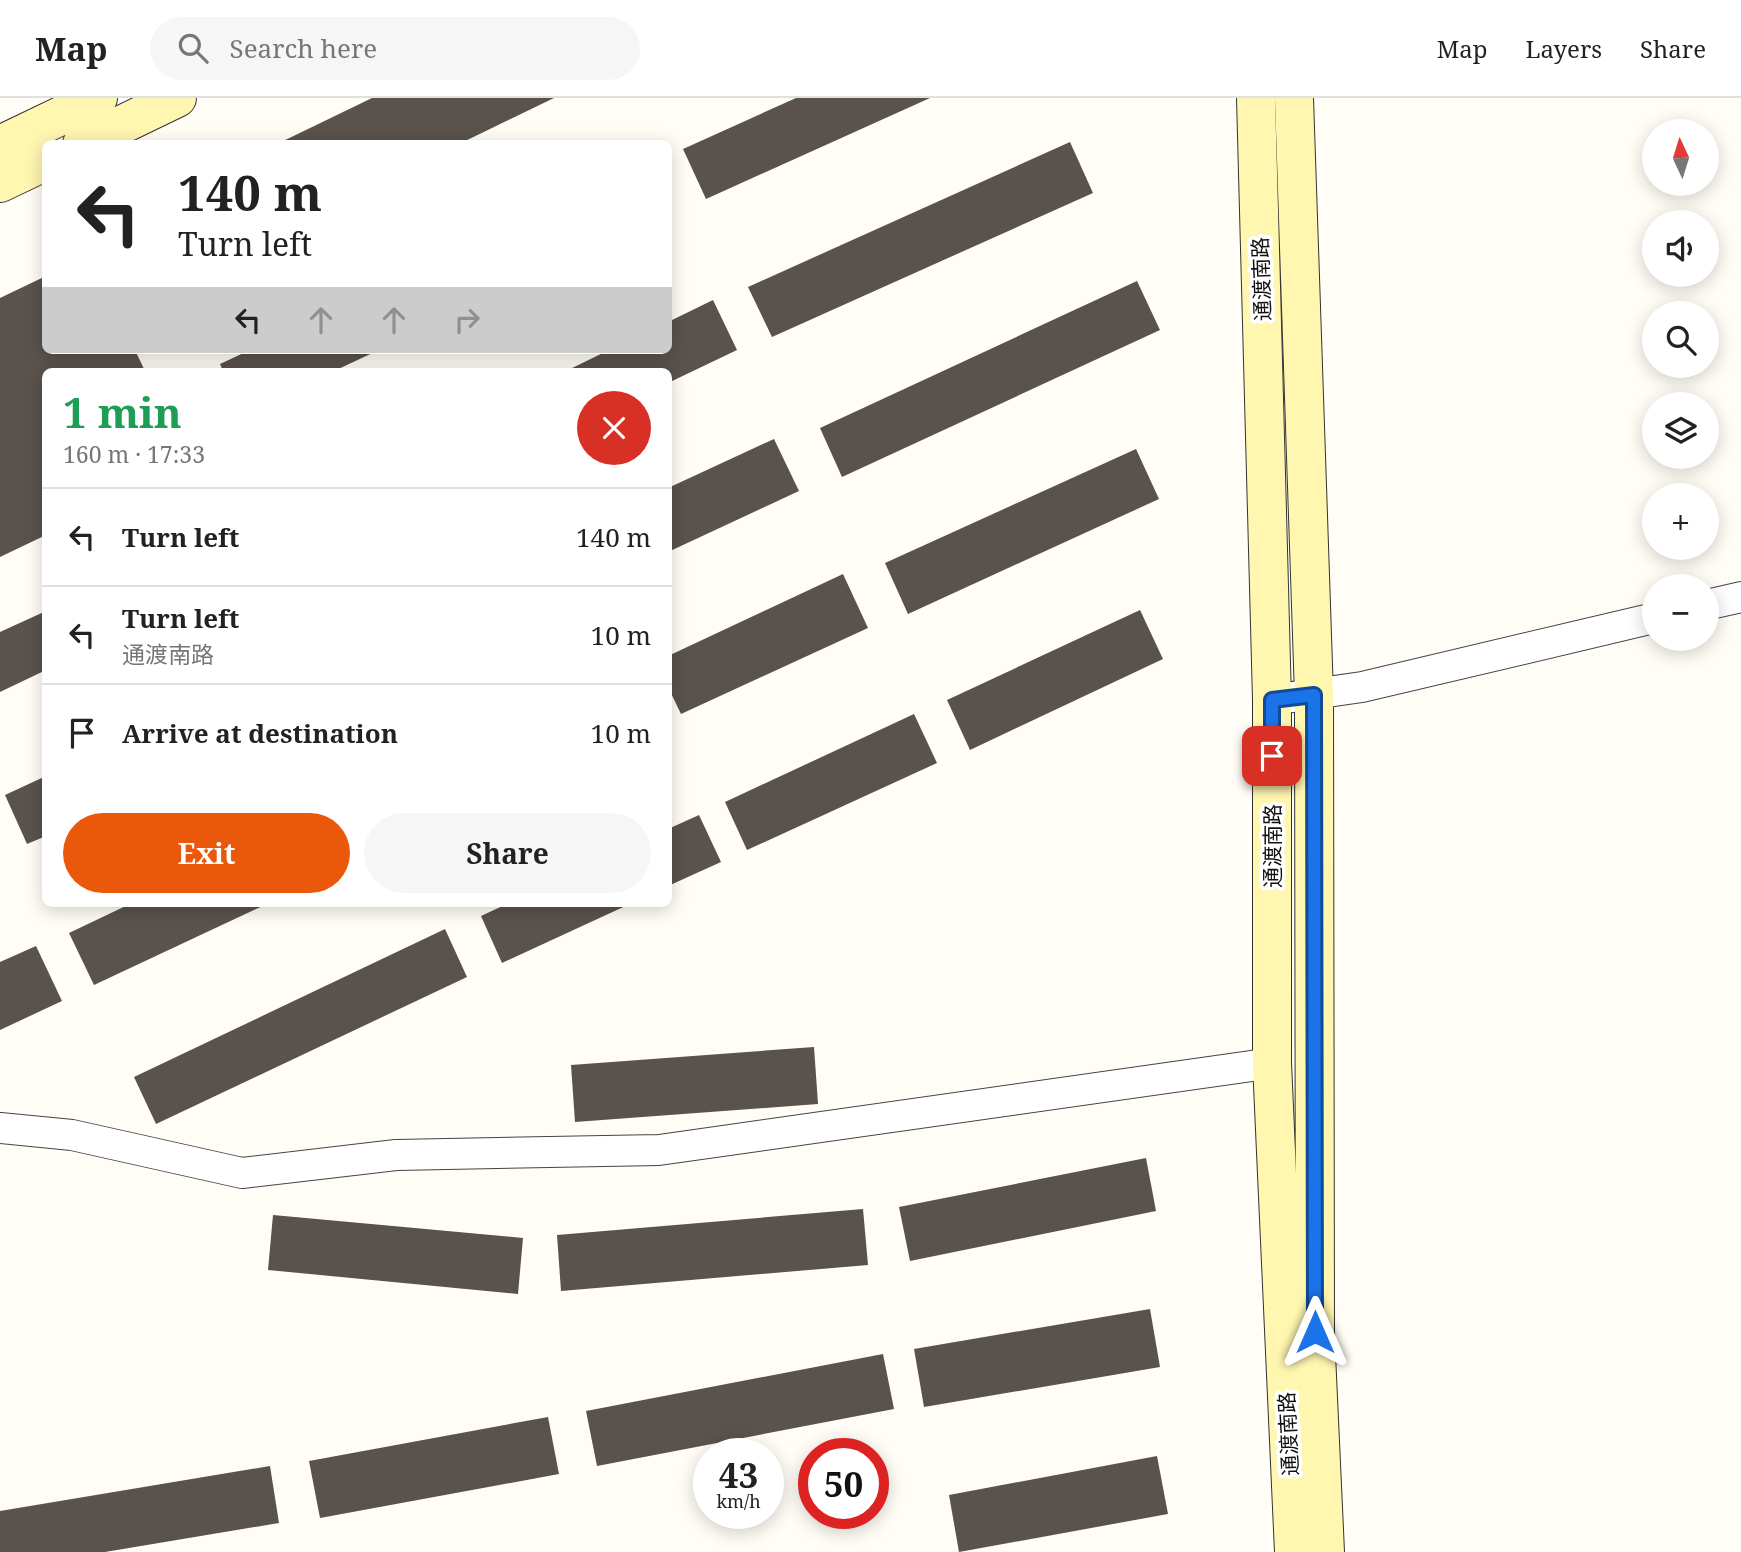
<!DOCTYPE html>
<html lang="en">
<head>
<meta charset="utf-8">
<style>
  body { margin:0; font-family:"Noto Serif","Noto Sans SC",serif; background:#f6f6f6; color:#222; height:100vh; display:flex; flex-direction:column; font-size:26px; white-space:nowrap }
  * { box-sizing:border-box; margin:0 }
  p { font-size:23px; color:#767676 }
  .icon { flex:none; width:38px; height:38px; fill:none; stroke:currentColor; stroke-width:2; stroke-linecap:round; stroke-linejoin:round }
  .map { position:relative; flex:1; overflow:hidden }
  .drawer { position:absolute; left:42px; top:270px; width:630px; height:539px; display:flex; flex-direction:column; background:#fff; border-radius:10px; box-shadow:0 4px 18px #0003 }
  .drawer>* { flex:none }
  .top-card { position:absolute; left:42px; top:42px; width:630px; height:214px; border-radius:10px; box-shadow:0 4px 18px #0003; background:#fff; color:#222; overflow:hidden }
  .needle { width:46px; rotate:356deg }
  .fabs { position:absolute; left:1642px; top:21px; display:grid; gap:14px }
  .fabs a { display:grid; place-items:center; width:77px; height:77px; border-radius:50%; background:#fff; box-shadow:0 4px 18px #0003; font-size:35px }
  .speed { position:absolute; left:693px; top:1340px; display:flex; gap:14px; font-size:35px; font-weight:700; text-align:center }
  .speed>* { display:grid; place-content:center; width:91px; height:91px; border-radius:50%; background:#fff; box-shadow:0 4px 18px #0003; line-height:1 }
  .speed small { font-size:18px; font-weight:400 }
  .speed .limit { border:10px solid #d22; background:#fff; color:#111 }
  .pin { position:absolute; display:grid; place-items:center; width:60px; height:60px; color:#fff; margin:-30px; border-radius:14px; box-shadow:0 4px 10px #0006 }
  .me { position:absolute; width:77px; margin:-38px; rotate:0deg; stroke-linejoin:round; filter:drop-shadow(0 0 5px #0008) }
  .turn { display:flex; align-items:center; gap:24px; height:147px; padding:0 21px; font-size:32px }
  .turn .icon { width:91px; height:91px; stroke-width:2.5 }
  .turn b { display:block; font-size:49px; line-height:60px }
  .lanes { display:flex; align-items:center; height:66px; padding:0 21px; background:#0003; justify-content:center; gap:35px; direction:ltr }
  .lanes .off { opacity:.35 }
  .round { display:grid; place-items:center; flex:none; width:74px; height:74px; border-radius:37px; background:#f6f6f6 }
  .head { display:flex; align-items:center; justify-content:space-between; height:119px; padding:0 21px }
  h1 { font-size:42px; font-weight:700; line-height:52px; color:#1e9e55 }
  .action { display:flex; gap:14px; margin-top:auto; padding:14px 21px }
  .action a { flex:1; height:80px; border-radius:42px; background:#ea580c; color:#fff; font-size:28px; font-weight:700; line-height:80px; text-align:center }
  .action a+a { background:#f6f6f6; color:#222 }
  ul { padding:0; list-style:none }
  li { display:flex; align-items:center; gap:21px; height:98px; padding:0 21px; border-top:2px solid #e0e0e0 }
  li div { flex:1 }
  li b { display:block; font-size:26px }
  li em { font-style:normal }
  header { display:flex; align-items:center; gap:42px; box-sizing:border-box; height:98px; padding:0 35px; background:#fff; border-bottom:2px solid #e0e0e0 }
  header strong { font-size:33px }
  nav { display:flex; gap:38px; margin-inline-start:auto; font-size:24px }
  .search { width:490px; height:63px; background:#f6f6f6; display:flex; align-items:center; gap:18px; box-sizing:border-box; padding:0 24px; border-radius:38px; color:#767676; font-size:26px }
  .map>svg:first-child { display:block }
  .building { fill:#5a524d }
  .lines { fill:none; stroke-linecap:round; stroke-linejoin:round }
  .minor-casing { stroke:#444; stroke-width:32 }
  .secondary-casing { stroke:#333; stroke-width:40 }
  .minor { stroke:#fff; stroke-width:30 }
  .secondary { stroke:#fff6b0; stroke-width:38 }
  .route-casing { stroke:#114b97; stroke-width:18 }
  .route { stroke:#1a73e8; stroke-width:12 }
  .labels { text-anchor:middle; dominant-baseline:central; stroke-width:7; stroke-linejoin:round; paint-order:stroke }
  .street-label { font-size:21px; fill:#111; stroke:#fff }
</style>
</head>
<body>
<header>
<strong>Map</strong>
<div class="search"><svg class="icon" aria-label="search" viewBox="0 0 24 24"><circle cx="10" cy="10" r="6"/><path d="M15 15l6 6"/></svg>Search here</div>
<nav><a>Map</a><a>Layers</a><a>Share</a></nav>
</header>
<div class="map">
<svg width="1741" height="1454" viewBox="0 0 1741 1454">
  <rect width="100%" height="100%" fill="#fffdf5"/>
  <g class="building">
    <polygon points="372,0 554,0 459,46 277,46"/>
    <polygon points="796,0 930,0 706,101 683,51"/>
    <polygon points="1070,44 1093,95 772,239 748,189"/>
    <polygon points="46,178 46,252 135,252 145,273 46,273 46,437 0,459 0,200"/>
    <polygon points="1137,183 1160,232 842,379 820,330"/>
    <polygon points="713,202 737,252 668,285 668,273 566,273 609,252 668,252 668,224"/>
    <polygon points="250,252 379,252 334,273 223,273 220,266"/>
    <polygon points="774,341 799,393 668,454 668,390"/>
    <polygon points="1136,351 1159,401 908,516 885,465"/>
    <polygon points="843,476 868,530 681,616 668,589 668,558"/>
    <polygon points="1140,512 1163,561 970,652 947,602"/>
    <polygon points="46,513 46,572 0,594 0,534"/>
    <polygon points="914,616 937,665 747,752 725,704"/>
    <polygon points="46,678 46,738 27,746 5,697"/>
    <polygon points="699,717 721,764 668,788 668,731"/>
    <polygon points="132,805 269,805 94,887 69,835"/>
    <polygon points="509,805 632,805 502,865 481,818"/>
    <polygon points="445,831 467,879 156,1026 134,979"/>
    <polygon points="36,848 62,903 0,932 0,864"/>
    <polygon points="814,949 818,1006 575,1024 571,967"/>
    <polygon points="1146,1060 1156,1113 910,1163 899,1109"/>
    <polygon points="863,1111 868,1167 561,1193 557,1137"/>
    <polygon points="273,1117 523,1140 518,1196 268,1172"/>
    <polygon points="1150,1211 1160,1269 924,1309 914,1251"/>
    <polygon points="883,1256 894,1311 597,1368 586,1313"/>
    <polygon points="548,1319 559,1376 320,1420 309,1363"/>
    <polygon points="1157,1358 1168,1416 959,1454 949,1397"/>
    <polygon points="270,1368 279,1425 105,1454 0,1454 0,1413"/>
  </g>
  <g class="lines">
    <g class="minor-casing">
      <g id="minor">
        <polyline points="1706,507 1741,499"/>
        <polyline points="1272,602 1362,589 1654,520"/>
        <polyline points="0,1030 72,1037 242,1075 396,1057 659,1052 1272,965"/>
      </g>
    </g>
    <g class="secondary-casing">
      <g id="secondary">
        <polyline points="1256,0 1272,602 1272,965 1294,1454"/>
        <polyline points="1294,0 1314,597 1315,1234 1325,1454"/>
        <polyline points="82,46 177,0"/>
        <polyline points="0,47 98,0"/>
        <polyline points="0,85 46,63"/>
      </g>
    </g>
    <use href="#minor" class="minor"/>
    <use href="#secondary" class="secondary"/>
  </g>
  <g class="lines">
    <g class="route-casing">
      <polyline id="route" points="1272,658 1272,602 1314,597 1315,1234"/>
    </g>
    <use href="#route" class="route"/>
  </g>
  <g class="labels">
    <g class="street-label">
      <text transform="translate(1261 181) rotate(-92)">通渡南路</text>
      <text transform="translate(1272 748) rotate(-90)">通渡南路</text>
      <text transform="translate(1288 1336) rotate(-93)">通渡南路</text>
    </g>
  </g>
</svg>
<div class="fabs">
<a><svg class="needle" viewBox="-14 -14 28 28"><path d="M0-13l5 13h-10z" fill="#e53935"/><path d="M0 13l5-13h-10z" fill="#767676"/></svg></a>
<a><svg class="icon" aria-label="sound" viewBox="0 0 24 24"><path d="M4 9h4l5-4v14l-5-4H4zM17 9q2 3 0 6"/></svg></a>
<a><svg class="icon" aria-label="search" viewBox="0 0 24 24"><circle cx="10" cy="10" r="6"/><path d="M15 15l6 6"/></svg></a>
<a><svg class="icon" aria-label="layers" viewBox="0 0 24 24"><path d="M12 4l9 5-9 5-9-5zM3 14l9 5 9-5"/></svg></a>
<a>+</a>
<a>−</a>
</div>
<div class="speed"><div>43<small>km/h</small></div><div class="limit">50</div></div>
<div class="pin" style="left:1272px;top:658px;background:#d93025"><svg class="icon" aria-label="arrive" viewBox="0 0 24 24"><path d="M6 21V4h12l-3 4 3 4H6"/></svg></div>
<svg class="me" style="left:1315px;top:1234px" viewBox="-20 -20 40 40"><path d="M0-17L14 15 0 8-14 15z" fill="#1a73e8" stroke="#fff" stroke-width="4"/></svg>
<div class="top-card">
<div class="turn"><svg class="icon" aria-label="left" viewBox="0 0 24 24"><path d="M17 20v-9H6M10 6l-5 5 5 5"/></svg><div><b>140 m</b>Turn left</div></div>
<div class="lanes"><svg class="icon" aria-label="left" viewBox="0 0 24 24"><path d="M17 20v-9H6M10 6l-5 5 5 5"/></svg><svg class="icon off" aria-label="ahead" viewBox="0 0 24 24"><path d="M12 20V5M6 11l6-6 6 6"/></svg><svg class="icon off" aria-label="ahead" viewBox="0 0 24 24"><path d="M12 20V5M6 11l6-6 6 6"/></svg><svg class="icon off" aria-label="right" viewBox="0 0 24 24"><path d="M7 20v-9h11M14 6l5 5-5 5"/></svg></div>
</div>
<section class="drawer">
<div class="head"><div><h1>1 min</h1><p>160 m · 17:33</p></div><a class="round" style="background:#d93025;color:#fff"><svg class="icon" aria-label="close" viewBox="0 0 24 24"><path d="M6 6l12 12M18 6L6 18"/></svg></a></div>
<ul>
<li><svg class="icon" aria-label="left" viewBox="0 0 24 24"><path d="M17 20v-9H6M10 6l-5 5 5 5"/></svg><div><b>Turn left</b></div><em>140 m</em></li>
<li><svg class="icon" aria-label="left" viewBox="0 0 24 24"><path d="M17 20v-9H6M10 6l-5 5 5 5"/></svg><div><b>Turn left</b><p>通渡南路</p></div><em>10 m</em></li>
<li><svg class="icon" aria-label="arrive" viewBox="0 0 24 24"><path d="M6 21V4h12l-3 4 3 4H6"/></svg><div><b>Arrive at destination</b></div><em>10 m</em></li>
</ul>
<div class="action"><a>Exit</a><a>Share</a></div>
</section>
</div>
</body>
</html>
